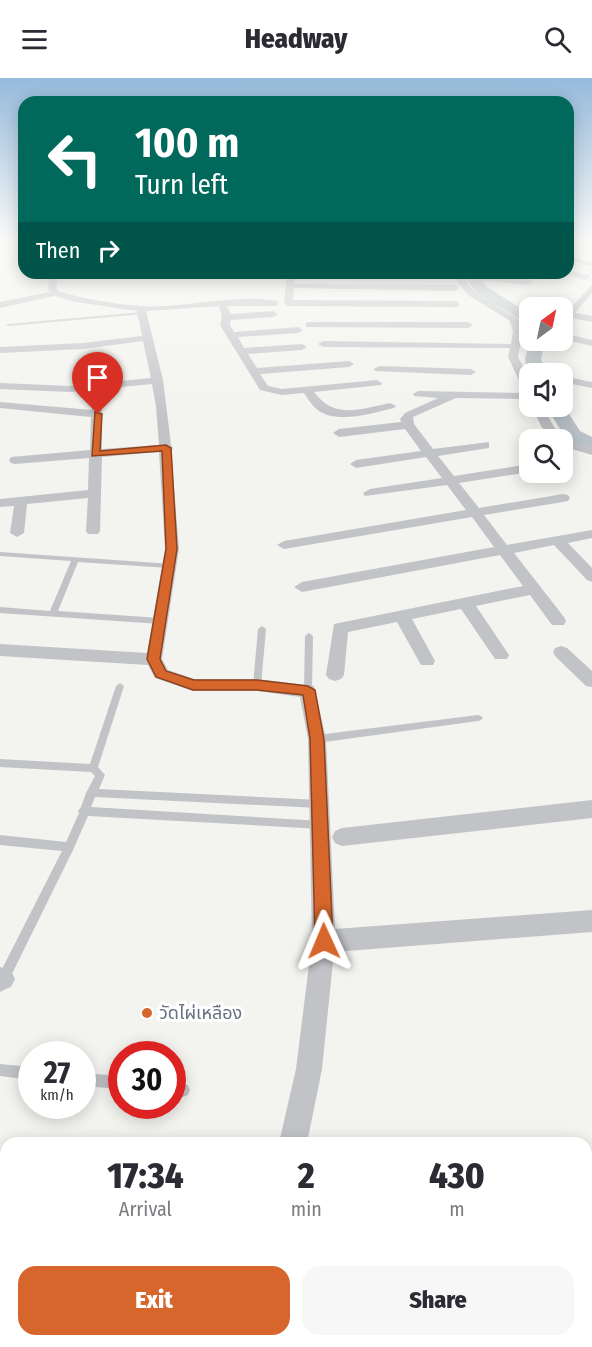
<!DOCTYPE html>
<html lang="en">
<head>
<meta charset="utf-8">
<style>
  body { margin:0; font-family:"Fira Sans Condensed","Noto Sans Thai",sans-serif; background:#f7f7f7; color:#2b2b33; height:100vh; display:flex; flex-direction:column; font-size:22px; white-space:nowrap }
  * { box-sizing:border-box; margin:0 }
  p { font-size:20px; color:#7c7c81 }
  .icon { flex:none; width:33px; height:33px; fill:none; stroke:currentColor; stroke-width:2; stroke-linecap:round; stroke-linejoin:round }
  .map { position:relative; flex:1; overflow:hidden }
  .side { position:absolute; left:0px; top:1059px; width:592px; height:210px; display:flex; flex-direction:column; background:#fff; border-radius:18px 18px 0 0; box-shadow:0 3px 15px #0003 }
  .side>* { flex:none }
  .hud { position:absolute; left:18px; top:18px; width:556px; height:183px; border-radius:18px; box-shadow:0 3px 15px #0003; background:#00695c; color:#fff; overflow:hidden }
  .needle { width:39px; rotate:33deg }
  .fabs { position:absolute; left:519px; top:219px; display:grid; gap:12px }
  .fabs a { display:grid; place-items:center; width:54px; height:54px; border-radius:12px; background:#fff; box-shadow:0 3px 15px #0003; font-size:30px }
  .speed { position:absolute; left:18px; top:963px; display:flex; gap:12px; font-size:30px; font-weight:700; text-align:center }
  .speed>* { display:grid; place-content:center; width:78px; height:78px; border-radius:50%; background:#fff; box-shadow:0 3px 15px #0003; line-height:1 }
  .speed small { font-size:15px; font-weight:400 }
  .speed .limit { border:9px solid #d22; background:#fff; color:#111 }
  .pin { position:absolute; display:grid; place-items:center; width:51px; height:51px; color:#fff; margin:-62px -26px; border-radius:50% 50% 50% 0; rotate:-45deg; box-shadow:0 0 6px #0007 }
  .pin .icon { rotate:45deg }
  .me { position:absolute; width:66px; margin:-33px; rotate:359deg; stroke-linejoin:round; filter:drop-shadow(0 0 4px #0008) }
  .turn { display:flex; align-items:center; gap:21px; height:126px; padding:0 18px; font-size:27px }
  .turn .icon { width:78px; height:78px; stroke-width:2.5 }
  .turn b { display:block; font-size:42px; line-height:51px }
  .then { display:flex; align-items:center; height:57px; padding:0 18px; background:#0003; gap:12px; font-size:22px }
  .eta { display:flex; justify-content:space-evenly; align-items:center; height:102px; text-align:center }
  .eta b { font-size:36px; font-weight:800; line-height:42px }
  .primary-button { display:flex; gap:12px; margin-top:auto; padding:12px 18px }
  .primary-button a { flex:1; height:69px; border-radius:18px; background:#d7662c; color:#fff; font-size:24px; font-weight:800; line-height:69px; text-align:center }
  .primary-button a+a { background:#f7f7f7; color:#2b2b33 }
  header { display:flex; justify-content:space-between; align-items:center; height:78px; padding:0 18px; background:#fff; font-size:27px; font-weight:800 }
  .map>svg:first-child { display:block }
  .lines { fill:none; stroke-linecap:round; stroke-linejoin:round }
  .river { fill:#b8c2c7; fill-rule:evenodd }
  .lane { fill:#c1c3c7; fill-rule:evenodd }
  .street { fill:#c1c3c7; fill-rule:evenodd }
  .route { fill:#d7662c; stroke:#8c421d; stroke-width:1.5 }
  .poi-dot { fill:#d7662c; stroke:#fff; stroke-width:2 }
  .labels { text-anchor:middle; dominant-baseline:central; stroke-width:6; stroke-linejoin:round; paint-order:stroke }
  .near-poi-label { font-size:18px; fill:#64707f; stroke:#fff; text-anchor:start }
</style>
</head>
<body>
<header><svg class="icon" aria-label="menu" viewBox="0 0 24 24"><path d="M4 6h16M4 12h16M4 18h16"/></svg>Headway<svg class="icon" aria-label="search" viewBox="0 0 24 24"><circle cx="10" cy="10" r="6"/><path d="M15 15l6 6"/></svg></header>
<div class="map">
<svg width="592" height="1269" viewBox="0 0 592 1269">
  <rect width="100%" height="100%" fill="#f3f3ef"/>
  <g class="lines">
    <g class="river">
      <polygon points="462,195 476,195 487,209 530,236 530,248 477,215"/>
      <polygon points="530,261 545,262 541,281 546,296 530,296 530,298 528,296 525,281"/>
      <polygon points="562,325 580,353 592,359 592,373 566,361 546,328 562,328"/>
    </g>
    <g class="lane">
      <polygon points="142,234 144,236 8,248 6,247 8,246"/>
      <polygon points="0,474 172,486 173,488 169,490 78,484 58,533 160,540 164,543 160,546 0,535 0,529 50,533 71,483 0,478"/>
      <polygon points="262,548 266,551 261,607 257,610 253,607 258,551"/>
      <polygon points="309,555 313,558 312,613 308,616 304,613 305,558"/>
      <polygon points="120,605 124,608 98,689 105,697 99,711 319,722 323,723 324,726 323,729 319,730 95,719 91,729 321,743 325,744 326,747 325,750 321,751 88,738 73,772 4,912 0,914 0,895 62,773 0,767 0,757 66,764 79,735 78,733 81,729 86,715 95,698 91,694 0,689 0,681 90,686 116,608"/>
      <polygon points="478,637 481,638 483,640 481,642 478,643 317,665 314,664 312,661 314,658 317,657"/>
      <polygon points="0,986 32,989 32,1002 0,998"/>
      <polygon points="82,995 122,998 122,1011 82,1008"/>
      <polygon points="172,1004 188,1007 190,1012 188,1017 183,1019 172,1018"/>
      <polygon points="6,1104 6,1119 0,1121 0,1106"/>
      <rect x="0" y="1224" width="6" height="16"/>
      <polygon points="171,1263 200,1263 203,1269 174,1269"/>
    </g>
    <g class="street">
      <polygon points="6,164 15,164 24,170 24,175"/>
      <polygon points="568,179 592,184 592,188 568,183"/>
      <polygon points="568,193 589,197 590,199 586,202 563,195 568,195"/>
      <path d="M 50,195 L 58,195 L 56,210 L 58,213 C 84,221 113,226 140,228 C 185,231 233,215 278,223 L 278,227 L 275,228 L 227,228 L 231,236 L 273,233 L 278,236 L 273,239 L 231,242 L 230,247 L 234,254 L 298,249 L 303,252 L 298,255 L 238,259 L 244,270 L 302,266 L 307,269 L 302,272 L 248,276 L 257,290 L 349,283 L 354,286 L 349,289 L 260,296 L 268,308 L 282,311 L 377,302 L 382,305 L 381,307 L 314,314 C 335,342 360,331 390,325 L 396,328 L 394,330 C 373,335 339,346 319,333 C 313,329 308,321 304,315 L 282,317 L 260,312 L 220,247 L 222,239 L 219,228 L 146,233 L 163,302 L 171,367 L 173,370 L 171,373 L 179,471 L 162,581 L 168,592 L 194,601 L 257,601 L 314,608 L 326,661 L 335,851 L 592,832 L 592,854 L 334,874 L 322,991 L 307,1065 L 279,1065 L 296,991 L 312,863 L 308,661 L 300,619 L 257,613 L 193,613 L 155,600 L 148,587 L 0,578 L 0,566 L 147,575 L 165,471 L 159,374 L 102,379 L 100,453 L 98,456 L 88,456 L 86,453 L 88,420 L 27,426 L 24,455 L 17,459 L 10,455 L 14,428 L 0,429 L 0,421 L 88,412 L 89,380 L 15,386 L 11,385 L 9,382 L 11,379 L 90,372 L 91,339 L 0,330 L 0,324 L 92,332 L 93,316 L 98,313 L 102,314 L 102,371 L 159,367 L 156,328 L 152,306 L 70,314 L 0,311 L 0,305 L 70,308 L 151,300 L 143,263 L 83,271 L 0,275 L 0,269 L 83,265 L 142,258 L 137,233 L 76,224 L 55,218 L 0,230 L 0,224 L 50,214 L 48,210 Z"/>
      <polygon points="287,195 295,195 294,206 455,207 459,210 455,213 294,210 293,222 456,223 460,226 456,229 288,228 284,225"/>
      <polygon points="451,195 529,201 533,204 529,207 464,201 474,213 519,242 523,253 518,279 530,302 530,321 456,320 413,339 414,346 433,371 489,364 489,370 438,378 454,398 530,386 530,394 459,405 479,430 563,416 568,417 570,420 568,423 563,424 484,437 507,467 592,452 592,460 568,465 592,490 592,504 587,502 554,467 514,475 564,539 566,543 564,547 552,547 530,517 476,528 509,577 507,581 495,581 461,531 412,541 435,583 433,587 421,587 397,544 348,554 344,597 341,601 335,603 329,601 326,597 334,546 523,508 500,477 302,514 294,509 302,504 494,469 472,439 284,471 277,467 284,463 466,432 447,407 365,418 363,415 370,411 442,400 426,379 356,390 350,386 356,382 421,373 405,351 339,359 333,355 339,351 401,344 400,341 405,335 438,320 414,318 413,316 418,313 525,315 508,279 510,270 323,269 318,266 323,263 511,266 513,253 510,243 468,217"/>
      <polygon points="592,207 592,215 575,235 592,238 592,244 571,240 562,248 562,239"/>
      <polygon points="309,244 468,244 473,247 468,250 306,249 306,245"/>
      <polygon points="562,255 592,262 592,268 562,261"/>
      <polygon points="379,288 471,291 476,294 471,297 375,293 374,291"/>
      <polygon points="562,298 592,304 592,310 562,304"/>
      <path d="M 532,328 L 543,328 C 558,359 560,360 592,369 L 592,377 L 562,368 L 562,362 L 552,362 L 541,348 Z"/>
      <polygon points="561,568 567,570 592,593 592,609 586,608 555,578 553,574 555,570"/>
      <polygon points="592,722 592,740 342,768 335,765 332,759 335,753 342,750"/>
      <polygon points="0,889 11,893 15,901 11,909 0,913"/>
      <polygon points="216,1263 248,1263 246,1269 214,1269"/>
    </g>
  </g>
  <linearGradient id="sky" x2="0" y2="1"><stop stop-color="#95badb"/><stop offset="0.48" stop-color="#fafaf8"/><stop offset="1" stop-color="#fafaf8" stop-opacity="0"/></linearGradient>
  <rect width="592" height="341" fill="url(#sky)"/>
  <polygon class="route" points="95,334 102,336 100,373 166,367 171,370 177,471 160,581 166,593 194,602 257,602 308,608 315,612 324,661 333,863 330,869 324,872 318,869 315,863 310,661 303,617 257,612 193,612 156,599 147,581 166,471 162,373 92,378"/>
  <circle class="poi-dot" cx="147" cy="935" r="6"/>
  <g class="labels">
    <g class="near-poi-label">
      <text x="159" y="935">วัดไผ่เหลือง</text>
    </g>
  </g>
</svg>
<div class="fabs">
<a><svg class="needle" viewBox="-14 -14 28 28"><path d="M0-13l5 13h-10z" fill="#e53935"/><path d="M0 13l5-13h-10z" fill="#7c7c81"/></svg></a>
<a><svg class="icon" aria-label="sound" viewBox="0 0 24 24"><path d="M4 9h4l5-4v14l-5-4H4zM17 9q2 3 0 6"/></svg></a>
<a><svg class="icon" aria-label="search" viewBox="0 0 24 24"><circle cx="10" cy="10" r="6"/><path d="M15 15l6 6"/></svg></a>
</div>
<div class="speed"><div>27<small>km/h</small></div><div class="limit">30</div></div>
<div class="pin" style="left:98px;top:336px;background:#d93025"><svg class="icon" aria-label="arrive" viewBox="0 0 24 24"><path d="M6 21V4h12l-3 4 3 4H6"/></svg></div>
<svg class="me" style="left:324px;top:863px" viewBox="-20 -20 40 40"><path d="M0-17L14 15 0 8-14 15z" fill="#d7662c" stroke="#fff" stroke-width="4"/></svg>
<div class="hud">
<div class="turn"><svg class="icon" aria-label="left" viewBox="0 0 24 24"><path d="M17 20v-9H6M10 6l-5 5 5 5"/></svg><div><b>100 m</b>Turn left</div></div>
<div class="then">Then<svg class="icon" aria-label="right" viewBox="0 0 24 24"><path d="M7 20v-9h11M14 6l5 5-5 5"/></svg></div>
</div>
<section class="side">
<div class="eta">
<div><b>17:34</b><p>Arrival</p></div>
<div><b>2</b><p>min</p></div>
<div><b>430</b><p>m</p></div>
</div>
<div class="primary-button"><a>Exit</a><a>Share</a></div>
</section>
</div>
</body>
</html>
